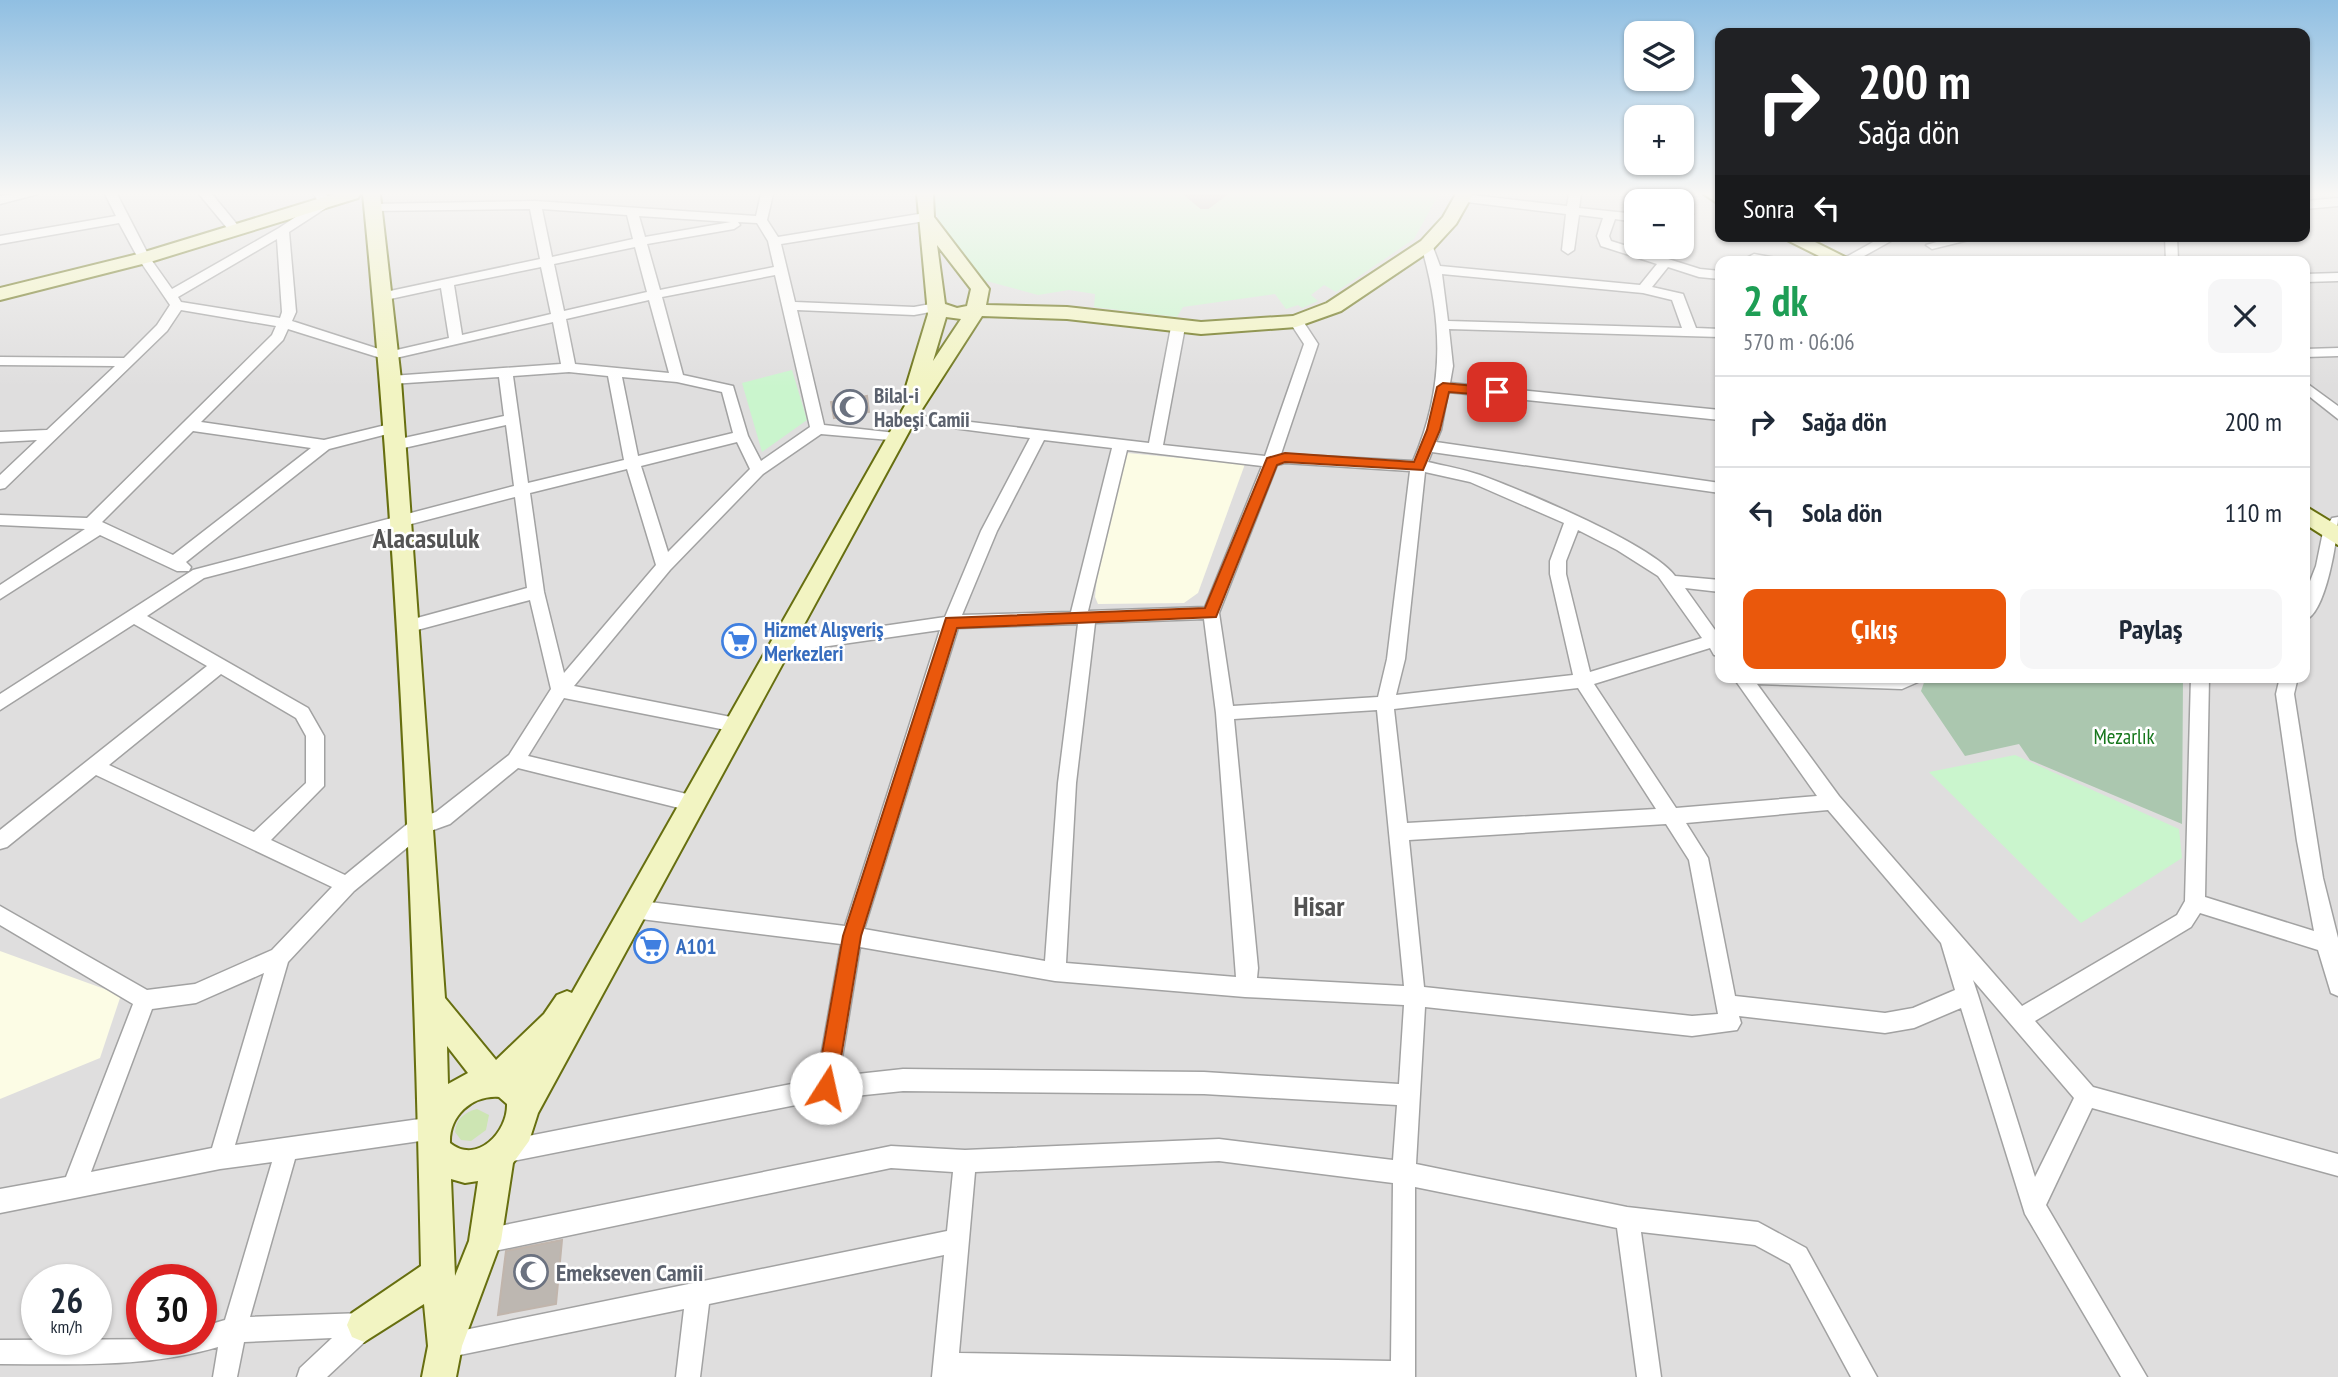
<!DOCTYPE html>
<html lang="tr">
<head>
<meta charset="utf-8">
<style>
  body { margin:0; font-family:"PT Sans Narrow",sans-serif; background:#f6f6f7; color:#1f2937; height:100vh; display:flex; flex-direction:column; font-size:26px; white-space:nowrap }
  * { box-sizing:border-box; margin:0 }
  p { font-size:23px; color:#747a83 }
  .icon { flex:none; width:38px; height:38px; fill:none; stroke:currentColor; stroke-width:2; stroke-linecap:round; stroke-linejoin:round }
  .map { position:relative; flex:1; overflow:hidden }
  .drawer { position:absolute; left:1715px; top:256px; width:595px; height:427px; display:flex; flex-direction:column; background:#fff; border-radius:14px; box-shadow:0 2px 5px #0004 }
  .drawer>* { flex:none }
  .top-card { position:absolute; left:1715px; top:28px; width:595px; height:214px; border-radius:14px; box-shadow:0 2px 5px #0004; background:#202124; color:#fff; overflow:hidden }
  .buttons { position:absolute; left:1624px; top:21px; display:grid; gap:14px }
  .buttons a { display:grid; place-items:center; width:70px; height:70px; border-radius:14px; background:#fff; box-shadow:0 2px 5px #0004; font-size:35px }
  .speed { position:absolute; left:21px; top:1264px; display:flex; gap:14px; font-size:35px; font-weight:700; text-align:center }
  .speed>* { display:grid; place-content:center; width:91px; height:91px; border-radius:50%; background:#fff; box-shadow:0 2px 5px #0004; line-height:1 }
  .speed small { font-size:18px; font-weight:400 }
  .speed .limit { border:10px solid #d22; background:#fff; color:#111 }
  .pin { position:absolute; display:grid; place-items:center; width:60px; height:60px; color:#fff; margin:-30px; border-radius:14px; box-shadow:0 4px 10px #0006 }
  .me { position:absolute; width:77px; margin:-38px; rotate:10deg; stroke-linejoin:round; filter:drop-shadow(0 0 5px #0008) }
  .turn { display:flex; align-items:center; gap:24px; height:147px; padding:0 28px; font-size:32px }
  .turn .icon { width:91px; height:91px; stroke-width:2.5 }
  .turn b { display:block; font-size:49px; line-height:60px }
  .then { display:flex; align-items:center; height:66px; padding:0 28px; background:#0003; gap:14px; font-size:26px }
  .round { display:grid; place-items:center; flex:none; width:74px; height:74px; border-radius:14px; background:#f6f6f7 }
  .headline { display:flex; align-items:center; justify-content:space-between; height:119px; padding:0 28px }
  h1 { font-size:42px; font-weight:600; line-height:52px; color:#1e9e55 }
  .primary-button { display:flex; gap:14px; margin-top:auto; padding:14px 28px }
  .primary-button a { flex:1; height:80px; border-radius:14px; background:#ea580c; color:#fff; font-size:28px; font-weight:600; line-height:80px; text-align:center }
  .primary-button a+a { background:#f6f6f7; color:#1f2937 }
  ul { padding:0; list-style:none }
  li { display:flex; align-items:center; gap:21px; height:91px; padding:0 28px; border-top:2px solid #e0e1e3 }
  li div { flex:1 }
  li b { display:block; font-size:26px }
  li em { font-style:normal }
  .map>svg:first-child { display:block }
  .residential { fill:#dfdede; fill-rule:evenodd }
  .education { fill:#fcfce5 }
  .grass { fill:#cde5b3 }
  .cemetery { fill:#abc7af }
  .park { fill:#caf5cd }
  .building { fill:#bdb7b1; stroke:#c1b5ac; stroke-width:2 }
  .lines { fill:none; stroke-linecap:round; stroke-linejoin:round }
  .street-casing { stroke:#a2a2a2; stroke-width:3 }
  .secondary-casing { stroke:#676f10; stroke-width:4 }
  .street { fill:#fff; fill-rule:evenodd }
  .secondary { fill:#f2f4c2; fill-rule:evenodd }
  .route { fill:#ea580c; stroke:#983908; stroke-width:2 }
  .labels { text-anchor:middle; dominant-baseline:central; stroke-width:5; stroke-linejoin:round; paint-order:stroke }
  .worship-label { font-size:21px; font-weight:bold; fill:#5b616d; stroke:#fff; text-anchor:start }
  .shop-label { font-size:21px; font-weight:bold; fill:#366cbe; stroke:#fff; text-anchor:start }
  .park-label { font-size:21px; fill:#17771d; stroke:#fff }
  .near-worship-label { font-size:24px; font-weight:bold; fill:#5b616d; stroke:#fff; text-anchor:start }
  .district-label { font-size:28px; font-weight:bold; fill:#545454; stroke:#fff }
</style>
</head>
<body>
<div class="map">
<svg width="2338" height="1377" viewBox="0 0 2338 1377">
  <rect width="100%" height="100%" fill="#f0ede8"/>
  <path class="residential" d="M 0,194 L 1720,194 L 1720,236 L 2305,236 L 2305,194 L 2338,194 L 2338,1377 L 0,1377 ZM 1636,201 L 1682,201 L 1682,247 L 1636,247 ZM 1720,261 L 2305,261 L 2305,677 L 1720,677 ZM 37,1279 L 96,1279 L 96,1339 L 37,1339 ZM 142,1279 L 201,1279 L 201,1339 L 142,1339 Z"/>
  <g class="education">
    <polygon points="1127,453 1245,464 1198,593 1184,603 1098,604 1095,597 1100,547"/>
    <polygon points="0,951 121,995 100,1058 0,1099"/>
  </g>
  <path class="grass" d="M 477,1109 L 489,1115 L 486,1130 L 471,1141 L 461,1140 L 455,1132 C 456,1119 465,1112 477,1109 Z"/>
  <polygon class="cemetery" points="1926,677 2183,677 2182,824 2030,760 2019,744 1965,756 1921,691"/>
  <g class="park">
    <polygon points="934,194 1439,194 1414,239 1336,292 1324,285 1311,295 1318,301 1302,308 1298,305 1286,309 1275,294 1183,307 1177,317 1094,307 1095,294 1069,290 1038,295 979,279 946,238 933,205"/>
    <polygon points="792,370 807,420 762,452 742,383"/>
    <polygon points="2015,755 2179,829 2182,858 2081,923 1929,772"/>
  </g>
  <g class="building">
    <polygon points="1184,194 1227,194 1208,208 1201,208"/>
    <polygon points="867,396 869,412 834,418 831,402"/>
    <polygon points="562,1240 556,1304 498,1315 506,1251"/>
  </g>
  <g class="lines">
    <g class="street-casing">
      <g id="street">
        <polygon points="12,194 38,194 0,204 0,196"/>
        <path d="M 105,194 L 117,194 L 150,258 L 172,289 L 279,228 L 318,202 L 314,194 L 326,194 L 331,203 L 329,206 L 289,232 L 296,312 L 292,321 L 388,352 L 449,338 L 441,288 L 381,301 L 376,300 L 376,294 L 540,259 L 530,209 L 368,211 L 368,205 L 372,204 L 535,201 L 756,216 L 761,194 L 773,194 L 767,220 L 778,237 L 925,213 L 931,217 L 925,221 L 781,244 L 795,302 L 914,307 L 936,303 L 943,307 L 941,310 L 914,315 L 797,310 L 824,425 L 896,433 L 901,435 L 901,441 L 821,434 L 763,474 L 670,570 L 574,686 L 736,718 L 742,720 L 745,725 L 742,730 L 736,732 L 564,698 L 528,756 L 691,795 L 698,797 L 700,803 L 698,809 L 691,811 L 518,768 L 450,824 L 425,833 L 354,891 L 288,962 L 235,1145 L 434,1117 L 442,1120 L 445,1128 L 442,1136 L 434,1139 L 295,1159 L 250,1317 L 364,1313 L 373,1316 L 376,1325 L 373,1334 L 327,1377 L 297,1377 L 300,1368 L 332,1338 L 244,1342 L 237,1377 L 213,1377 L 218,1347 C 147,1368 74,1364 0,1364 L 0,1340 L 201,1339 L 201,1327 L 225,1320 L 272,1162 L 220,1169 L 0,1213 L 0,1189 L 66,1177 L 133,1004 L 0,925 L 0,906 L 147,990 L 195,984 L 272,950 L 332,887 L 96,775 L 7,847 L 0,849 L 0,830 L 207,666 L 134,624 L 0,710 L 0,694 L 193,570 L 514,486 L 506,425 L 395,450 L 388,445 L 395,440 L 504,416 L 499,377 L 391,384 L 384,380 L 391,376 L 561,364 L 553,322 L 387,360 L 288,329 L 283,340 L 201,422 L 324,440 L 394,423 L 401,428 L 399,431 L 329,449 L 186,562 L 191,567 L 189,571 L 177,571 L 100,535 L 0,599 L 0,585 L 85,529 L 0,525 L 0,515 L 87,518 L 272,335 L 276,326 L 181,310 L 167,331 L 5,488 L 0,489 L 0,475 L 37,440 L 0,442 L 0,432 L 47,430 L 115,366 L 0,365 L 0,357 L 124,358 L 157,325 L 170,305 L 138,258 L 119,223 L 0,244 L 0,236 L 116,216 ZM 542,209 L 627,215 L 633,239 L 552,257 ZM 639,216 L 731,222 L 645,237 ZM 738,222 L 757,223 L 768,241 L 774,267 L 660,290 L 647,244 L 734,229 L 740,225 ZM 277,239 L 282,312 L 280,318 L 181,302 L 178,297 ZM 635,247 L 647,292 L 564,311 L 554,264 ZM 541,267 L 551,314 L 462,335 L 454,285 ZM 775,275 L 810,427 L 761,461 L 748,436 L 733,386 L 683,375 L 662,297 ZM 649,300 L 669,373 L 575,364 L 566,319 ZM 569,372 L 608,376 L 624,460 L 528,483 L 513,376 ZM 622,377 L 677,382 L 722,392 L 733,433 L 638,456 ZM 193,431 L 311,448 L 173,555 L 102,522 ZM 737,442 L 750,469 L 668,552 L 641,466 ZM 627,469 L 656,565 L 564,673 L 544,592 L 530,493 ZM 515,497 L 527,588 L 406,621 L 398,627 L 406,633 L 530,600 L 551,689 L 509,755 L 436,812 L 411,821 L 345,875 L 271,840 L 324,786 L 324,736 L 308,708 L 147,616 L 204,578 ZM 221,674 L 296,718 L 306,736 L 306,783 L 254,832 L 109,765 ZM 264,973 L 212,1148 L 91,1172 L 152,1009 L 196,1003 Z"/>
        <polygon points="199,194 212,194 240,228 240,234 232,234"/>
        <path d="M 1463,194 L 1567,206 L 1569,194 L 1581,194 L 1579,208 L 1636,214 L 1636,222 L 1615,219 L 1609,236 L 1611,241 L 1700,269 L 1720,271 L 1720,279 L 1699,277 L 1668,267 L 1652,287 L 1683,294 L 1696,328 L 1720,329 L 1720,337 L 1449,329 L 1453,366 L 1450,383 L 1720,410 L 1720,420 L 1448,392 L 1441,430 L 1436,442 L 1720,483 L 1720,493 L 1432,452 L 1428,462 C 1445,466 1463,469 1480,475 C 1521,490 1652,544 1675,576 L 1720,580 L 1720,592 L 1685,588 L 1720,637 L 1720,656 L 1714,655 L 1710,648 L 1594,684 L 1676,808 L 1817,796 L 1733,677 L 1921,677 L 1918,682 L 1902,689 L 1757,684 L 1839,796 L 2022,1006 L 2177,915 L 2185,901 L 2191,677 L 2209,677 L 2205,897 L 2314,931 L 2297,841 L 2276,694 L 2280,677 L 2298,677 L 2294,694 L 2323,878 L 2338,938 L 2338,996 L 2331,993 L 2318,950 L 2200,913 L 2191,927 L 2035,1021 L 2093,1087 L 2338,1154 L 2338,1176 L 2092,1108 L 2046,1205 L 2147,1377 L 2121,1377 L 2025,1214 L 1961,1008 L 1914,1028 L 1885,1033 L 1739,1016 L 1741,1023 L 1737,1030 L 1692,1036 L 1425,1007 L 1416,1164 L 1627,1207 L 1758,1222 L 1806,1248 L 1877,1377 L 1851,1377 L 1790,1264 L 1755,1245 L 1641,1232 L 1661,1377 L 1637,1377 L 1617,1228 L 1415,1187 L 1415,1377 L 932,1377 L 944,1255 L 709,1304 L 700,1377 L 676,1377 L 684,1309 L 445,1358 L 436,1355 L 433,1346 L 436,1337 L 445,1334 L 947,1231 L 953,1172 L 891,1168 L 485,1253 L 477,1249 L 473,1241 L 477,1233 L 485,1229 L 891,1146 L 965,1150 L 1219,1139 L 1393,1160 L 1397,1105 L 1204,1094 L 903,1091 L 826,1099 L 503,1163 L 495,1160 L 492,1152 L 495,1144 L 503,1141 L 817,1079 L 841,944 L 633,918 L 626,915 L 623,909 L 626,903 L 633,900 L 845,926 L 940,630 L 780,653 L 771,647 L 780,641 L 945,617 L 981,531 L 1030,438 L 907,422 L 902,420 L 902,414 L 1149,443 L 1171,327 L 1178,323 L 1185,327 L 1163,445 L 1265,456 L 1304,344 L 1289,321 L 1296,317 L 1301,318 L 1318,344 L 1281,454 L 1413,461 C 1445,388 1443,321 1421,245 L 1423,242 L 1431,242 L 1440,266 L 1640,285 L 1657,264 L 1601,246 L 1597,236 L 1603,218 L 1579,215 L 1574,250 L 1568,254 L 1562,250 L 1566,214 L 1459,201 L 1459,195 ZM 1442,274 L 1643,293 L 1672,300 L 1682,328 L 1448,321 ZM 1044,440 L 1112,448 L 1071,612 L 962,615 L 997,531 ZM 1127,450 L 1262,466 L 1205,607 L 1088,611 ZM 1285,463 L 1410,471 L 1387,659 L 1378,697 L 1233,706 L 1219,613 L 1277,465 ZM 1425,472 L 1470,482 L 1564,523 L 1550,561 L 1550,574 L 1573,675 L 1396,695 L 1405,659 ZM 1578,530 L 1617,550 L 1658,576 L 1702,638 L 1590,672 L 1566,574 L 1566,561 ZM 1204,619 L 1216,713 L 1236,977 L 1066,963 L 1076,783 L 1095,623 ZM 1078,624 L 1058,783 L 1045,961 L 864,929 L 958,628 ZM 1578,688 L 1656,809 L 1407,823 L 1394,709 ZM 1377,710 L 1404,986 L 1257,978 L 1258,968 L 1234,719 ZM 1828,810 L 1941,943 L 1955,990 L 1913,1008 L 1885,1013 L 1735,996 L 1708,858 L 1686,823 ZM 1666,824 L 1689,860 L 1718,1014 L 1692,1016 L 1424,987 L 1409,840 ZM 860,947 L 1055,981 L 1245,997 L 1404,1005 L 1399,1084 L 1204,1072 L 903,1069 L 839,1076 ZM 1973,980 L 2074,1098 L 2035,1177 L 1978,995 ZM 1219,1161 L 1393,1183 L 1391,1361 L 959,1353 L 975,1172 Z"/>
        <polygon points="2338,198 2338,206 2305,209 2305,201"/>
        <polygon points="1683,211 1691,211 1693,214 1682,221"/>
        <polygon points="1884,236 1900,236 1855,261 1839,261"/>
        <polygon points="1958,236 1985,236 1932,249 1926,245"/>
        <polygon points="2165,236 2177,236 2178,261 2166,261"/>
        <polygon points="1754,254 1776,258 1777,261 1741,261"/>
        <polygon points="2338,273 2338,281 2305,282 2305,274"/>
        <polygon points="2338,348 2338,356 2305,357 2305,349"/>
        <polygon points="2305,382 2338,406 2338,419 2305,393"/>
        <path d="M 2338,517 C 2338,537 2326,614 2305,620 L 2305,594 L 2316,566 L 2323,532 L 2332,518 Z"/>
      </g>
    </g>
    <g class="secondary-casing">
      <g id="secondary">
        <polygon points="334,194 360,194 358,198 150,262 0,300 0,288 138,254"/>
        <path d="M 363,194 L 380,194 L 401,380 L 445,998 L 496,1060 L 544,1014 L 557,995 L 567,991 L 572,993 L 911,395 L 905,390 L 928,314 L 917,194 L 933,194 L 934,217 L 989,289 L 986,305 L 1067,307 L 1201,322 L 1293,316 L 1327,303 L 1421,241 L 1443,217 L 1456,194 L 1473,194 L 1456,224 L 1433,249 L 1341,311 L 1296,327 L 1201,334 L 1067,319 L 982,316 L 917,417 L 538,1113 L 529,1141 L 513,1163 L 501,1241 L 462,1346 L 456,1377 L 422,1377 L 428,1346 L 424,1304 L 364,1342 L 352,1337 L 347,1325 L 352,1313 L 421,1266 C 414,908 398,550 363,194 ZM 937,245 L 971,289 L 967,306 L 957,308 L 945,304 ZM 946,317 L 961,319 L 933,361 ZM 447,1046 L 468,1073 L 448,1084 ZM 499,1097 L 507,1104 C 508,1132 477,1165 450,1143 C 449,1116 472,1095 499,1097 ZM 451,1179 L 465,1183 L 478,1181 L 469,1241 L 455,1276 Z"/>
        <polygon points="1704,194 1720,194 1720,205"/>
        <polygon points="1779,236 1803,236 1853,261 1829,261"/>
        <polygon points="2305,506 2338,526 2338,545 2305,524"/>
      </g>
    </g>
    <use href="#street" class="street"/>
    <use href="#secondary" class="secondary"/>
  </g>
  <linearGradient id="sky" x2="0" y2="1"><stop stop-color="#90bfe2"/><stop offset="0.5" stop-color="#f8f7f5"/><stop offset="1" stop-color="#f8f7f5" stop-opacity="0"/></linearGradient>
  <rect width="2338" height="387" fill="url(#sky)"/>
  <polygon class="route" points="1443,383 1497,388 1504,392 1497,396 1449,392 1440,430 1423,470 1285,462 1277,465 1216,617 957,628 861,936 836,1088 833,1094 826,1097 819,1094 816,1088 843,936 946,618 1205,608 1267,458 1285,453 1414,462 1427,430 1437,387"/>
  <defs>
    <g id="mosque-ring" transform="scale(1.75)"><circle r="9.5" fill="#fff" stroke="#6b7280" stroke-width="1.5"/><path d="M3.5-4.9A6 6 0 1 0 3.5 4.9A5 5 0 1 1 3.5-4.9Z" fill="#6b7280"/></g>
    <g id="supermarket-ring" transform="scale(1.75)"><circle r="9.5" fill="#fff" stroke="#3f7fe0" stroke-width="1.5"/><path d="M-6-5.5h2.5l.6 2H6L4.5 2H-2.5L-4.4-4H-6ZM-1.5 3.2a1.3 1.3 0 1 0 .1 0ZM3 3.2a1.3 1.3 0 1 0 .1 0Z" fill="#3f7fe0"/></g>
  </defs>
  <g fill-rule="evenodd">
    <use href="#mosque-ring" x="850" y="407"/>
    <use href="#supermarket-ring" x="739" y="641"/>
    <use href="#supermarket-ring" x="651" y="946"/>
    <use href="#mosque-ring" x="531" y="1272"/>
  </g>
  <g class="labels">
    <g class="worship-label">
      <text x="874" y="395">Bilal-i<tspan x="874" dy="24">Habeşi Camii</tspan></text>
    </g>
    <g class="shop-label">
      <text x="764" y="629">Hizmet Alışveriş<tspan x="764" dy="24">Merkezleri</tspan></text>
      <text x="676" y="946">A101</text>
    </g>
    <g class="park-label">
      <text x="2124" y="736">Mezarlık</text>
    </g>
    <g class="near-worship-label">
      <text x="556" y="1272">Emekseven Camii</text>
    </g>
    <g class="district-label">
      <text x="426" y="537">Alacasuluk</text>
      <text x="1319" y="905">Hisar</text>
    </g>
  </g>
</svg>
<div class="buttons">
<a><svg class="icon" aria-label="layers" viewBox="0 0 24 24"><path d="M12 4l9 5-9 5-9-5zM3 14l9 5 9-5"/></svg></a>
<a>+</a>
<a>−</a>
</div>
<div class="speed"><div>26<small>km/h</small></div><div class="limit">30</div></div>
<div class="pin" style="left:1497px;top:392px;background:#d93025"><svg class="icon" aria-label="arrive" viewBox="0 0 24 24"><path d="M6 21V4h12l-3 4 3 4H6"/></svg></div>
<svg class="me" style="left:826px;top:1088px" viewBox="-20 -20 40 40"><circle r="19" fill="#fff"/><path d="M0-13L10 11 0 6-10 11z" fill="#ea580c"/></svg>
<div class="top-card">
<div class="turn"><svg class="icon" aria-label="right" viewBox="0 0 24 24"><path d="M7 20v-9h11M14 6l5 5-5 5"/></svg><div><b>200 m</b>Sağa dön</div></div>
<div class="then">Sonra<svg class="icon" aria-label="left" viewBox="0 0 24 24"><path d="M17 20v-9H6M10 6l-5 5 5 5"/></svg></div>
</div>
<section class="drawer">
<div class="headline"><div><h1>2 dk</h1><p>570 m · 06:06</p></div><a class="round"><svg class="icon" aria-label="close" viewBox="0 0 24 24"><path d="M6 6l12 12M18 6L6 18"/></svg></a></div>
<ul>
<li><svg class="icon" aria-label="right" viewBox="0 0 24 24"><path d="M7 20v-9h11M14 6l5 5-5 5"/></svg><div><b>Sağa dön</b></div><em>200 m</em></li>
<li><svg class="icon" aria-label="left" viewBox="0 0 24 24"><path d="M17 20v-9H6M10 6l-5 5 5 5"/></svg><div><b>Sola dön</b></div><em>110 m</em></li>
</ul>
<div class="primary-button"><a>Çıkış</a><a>Paylaş</a></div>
</section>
</div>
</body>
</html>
